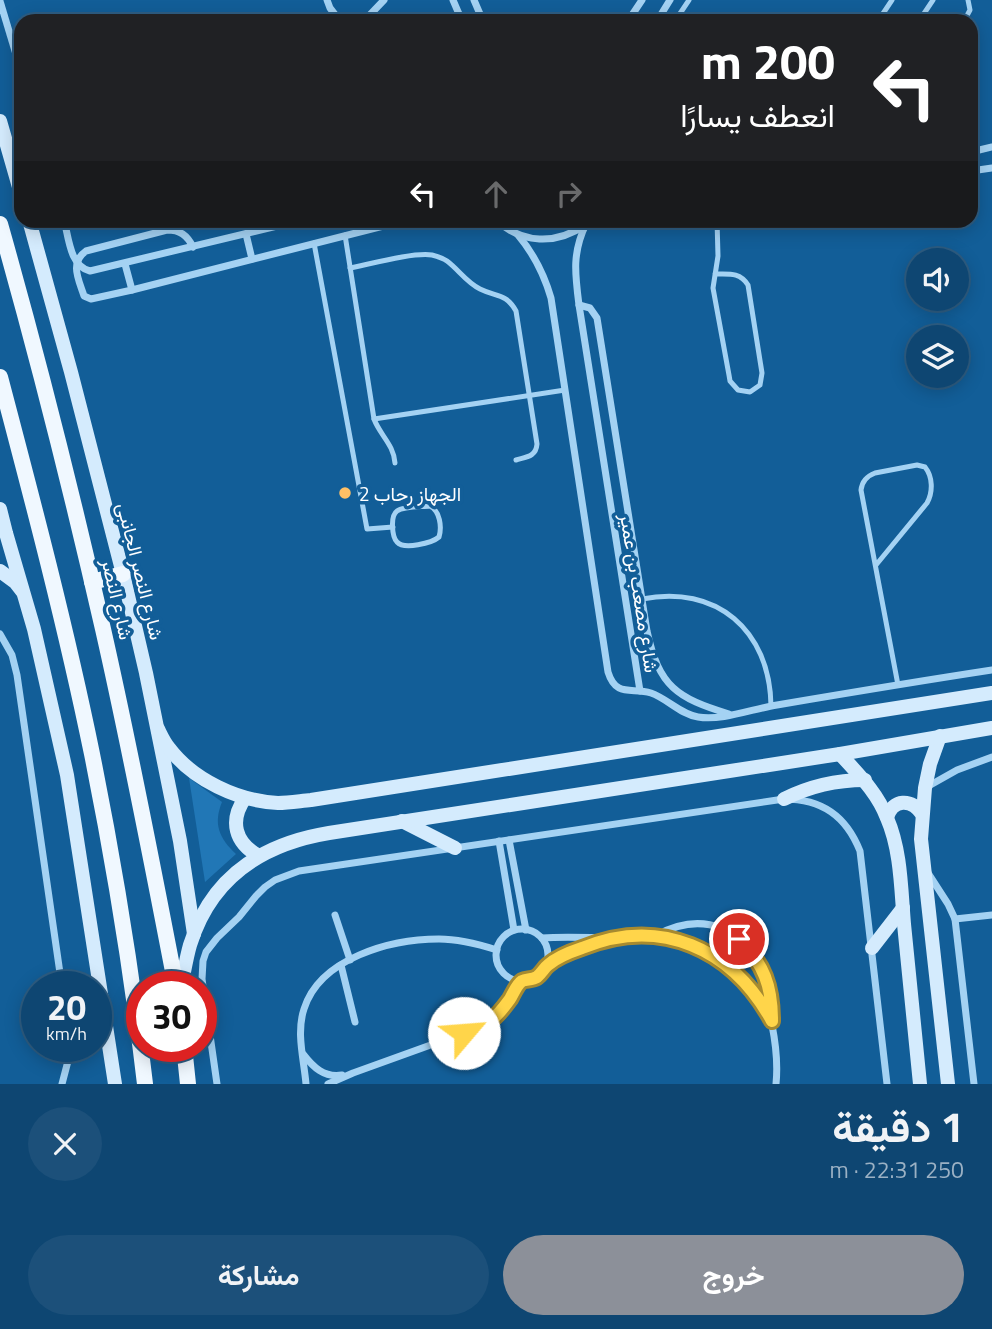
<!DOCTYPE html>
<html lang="ar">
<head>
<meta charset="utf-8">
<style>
  body { margin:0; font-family:"Titillium Web",Vazirmatn,sans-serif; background:#1c507a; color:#f1f3f6; direction:rtl; height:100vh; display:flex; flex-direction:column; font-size:26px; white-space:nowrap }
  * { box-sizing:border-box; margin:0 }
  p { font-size:23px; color:#9bb1c4 }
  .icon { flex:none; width:38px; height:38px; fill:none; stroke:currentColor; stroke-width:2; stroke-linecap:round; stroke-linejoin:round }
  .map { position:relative; height:1084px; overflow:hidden; direction:ltr }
  .sheet { display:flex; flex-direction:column; background:#0e4672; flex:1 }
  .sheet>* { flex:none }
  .guide { position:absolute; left:14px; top:14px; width:964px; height:214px; border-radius:21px; box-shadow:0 4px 18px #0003,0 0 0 2px #2e5e84; direction:rtl; background:#202124; color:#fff; overflow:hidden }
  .fabs { position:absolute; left:906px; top:248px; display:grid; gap:14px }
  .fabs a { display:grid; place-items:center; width:63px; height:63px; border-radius:50%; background:#0e4672; box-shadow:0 4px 18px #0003,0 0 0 2px #2e5e84; font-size:35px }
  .speed { position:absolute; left:21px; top:971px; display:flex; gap:14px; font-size:35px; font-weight:700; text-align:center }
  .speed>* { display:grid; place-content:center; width:91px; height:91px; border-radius:50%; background:#0e4672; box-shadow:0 4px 18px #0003,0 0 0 2px #2e5e84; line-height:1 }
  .speed small { font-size:18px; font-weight:400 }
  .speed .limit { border:10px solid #d22; background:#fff; color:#111 }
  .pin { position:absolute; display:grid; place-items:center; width:60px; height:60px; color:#fff; margin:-30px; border:4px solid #fff; border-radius:50%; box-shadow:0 2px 7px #0007 }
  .me { position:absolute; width:77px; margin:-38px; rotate:63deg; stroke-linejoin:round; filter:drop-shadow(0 0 5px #0008) }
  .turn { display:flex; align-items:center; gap:24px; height:147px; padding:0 28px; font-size:32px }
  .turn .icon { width:91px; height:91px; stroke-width:2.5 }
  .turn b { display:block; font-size:49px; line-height:60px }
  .lanes { display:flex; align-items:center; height:66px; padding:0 28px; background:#0003; justify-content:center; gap:35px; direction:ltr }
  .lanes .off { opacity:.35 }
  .round { display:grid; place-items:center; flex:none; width:74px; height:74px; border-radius:37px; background:#1c507a }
  .overview { display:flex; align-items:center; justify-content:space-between; height:119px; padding:0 28px }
  h1 { font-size:42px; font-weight:700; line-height:52px }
  .cta { display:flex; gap:14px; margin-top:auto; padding:14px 28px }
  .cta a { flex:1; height:80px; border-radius:42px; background:#8c9099; color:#fff; font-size:28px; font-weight:700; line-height:80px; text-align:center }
  .cta a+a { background:#1c507a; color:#f1f3f6 }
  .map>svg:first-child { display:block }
  .grass { fill:#2177b6 }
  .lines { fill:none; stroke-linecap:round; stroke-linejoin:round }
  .lane { stroke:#a4d2f3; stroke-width:5 }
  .street { stroke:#a4d2f3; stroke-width:7 }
  .secondary { stroke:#d4ebfd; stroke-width:14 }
  .primary { stroke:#f0f8ff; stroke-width:16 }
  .route-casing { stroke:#a68a30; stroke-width:18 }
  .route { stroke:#ffd54a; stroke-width:12 }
  .poi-dot { fill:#ffc066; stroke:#125e98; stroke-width:2.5 }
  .labels { text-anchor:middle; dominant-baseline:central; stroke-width:7; stroke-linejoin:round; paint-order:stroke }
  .poi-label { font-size:19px; fill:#fff; stroke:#125e98; text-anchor:start }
  .street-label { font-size:19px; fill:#fff; stroke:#125e98 }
</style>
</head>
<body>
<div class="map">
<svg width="992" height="1084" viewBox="0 0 992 1084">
  <rect width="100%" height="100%" fill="#125e98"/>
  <path class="grass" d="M 189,778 L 222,802 C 213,824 219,838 236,854 L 205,882 Z"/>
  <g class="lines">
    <g class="lane">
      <polyline points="675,21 689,0"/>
      <polyline points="878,21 892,0"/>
      <polyline points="919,21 933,0"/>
      <polyline points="964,21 970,10 968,0"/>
      <path d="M 345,235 L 374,419 C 380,435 394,445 395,463"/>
      <polyline points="314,243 367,529 393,527"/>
      <path d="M 350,268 C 370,264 414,252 432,255 C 436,256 443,258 447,261 C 459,270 466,282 480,289 C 496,297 506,293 516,311 L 537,444 C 536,457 526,457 516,460"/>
      <path d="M 715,274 C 729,274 740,272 748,285 L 762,373 L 760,385 L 750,392 L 738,390 L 730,381 L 729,375 L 713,288 L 718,256 L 717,220"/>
      <polyline points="374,419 565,390"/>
      <path d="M 430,506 C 440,511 442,527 439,537 C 432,543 404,550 397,542 C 392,537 390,516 397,511 C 404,506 421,507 430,506 Z"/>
      <path d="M 876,565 L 927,503 C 933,492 933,477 925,467 L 917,465 L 875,473 C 867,476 862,481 861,490 L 898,685"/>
      <path d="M 642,599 C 716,584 770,630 771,706"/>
    </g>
    <g class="street">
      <polyline points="327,0 330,8 340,21"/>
      <polyline points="453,0 462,21"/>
      <polyline points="474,0 483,21"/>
      <polyline points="0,1 21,71"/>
      <polyline points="364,21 384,0"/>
      <polyline points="628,21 642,0"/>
      <polyline points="657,21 670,0"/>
      <polyline points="971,152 992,147"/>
      <polyline points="971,171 992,168"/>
      <path d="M 64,220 C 69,239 70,266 90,271 L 302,220"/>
      <path d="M 496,220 C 522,244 556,245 585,225"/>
      <path d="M 586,224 C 572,253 575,274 579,305 L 640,691"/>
      <polyline points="246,234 252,259"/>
      <path d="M 518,235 C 534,254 544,274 551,298 L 608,672 C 616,698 632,687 651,693 C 668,699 680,714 698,717 C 722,721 752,709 777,705 C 848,693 920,681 992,670"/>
      <path d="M 193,247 C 187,235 180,230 167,230 L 86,251 C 69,263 79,280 84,296 L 91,299 L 132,290 L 407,220"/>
      <polyline points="125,264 132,290"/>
      <path d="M 579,305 L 590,308 L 597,318 L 647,631 C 659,687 677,698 729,714"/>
      <polyline points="0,634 12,655 17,675 62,987"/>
      <polyline points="925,788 957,770 992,757"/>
      <polyline points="509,840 526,930"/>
      <polyline points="499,841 514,930"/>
      <polyline points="928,873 948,904 955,919 974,1084"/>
      <polyline points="335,915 350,960"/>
      <polyline points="955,919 992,915"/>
      <circle cx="522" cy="955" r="26"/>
      <path d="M 657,935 C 703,910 747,928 766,977 C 772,994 769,1008 772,1025 C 776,1045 778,1064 776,1084"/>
      <path d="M 542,938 C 567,936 592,938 617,938 C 630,938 642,935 655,935 C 664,935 673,938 681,941 C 722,955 752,984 772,1021"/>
      <polyline points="341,965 355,1022"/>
      <polyline points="546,966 584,947 607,940"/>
      <path d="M 303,1054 C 313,1067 324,1078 342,1075"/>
      <polyline points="62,1084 68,1061 69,1046"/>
      <path d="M 217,1084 L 202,979 L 203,961 L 206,952 L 217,938 L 239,917 L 256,896 L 265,887 L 275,880 L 299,871 L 784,799 C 822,799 846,816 860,851 L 887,1084"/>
      <path d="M 306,1084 C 304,1060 296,1033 304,1009 C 320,958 391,939 439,939 C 459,939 478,944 497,950"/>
      <polyline points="328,1084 353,1073 486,1025 498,1014 522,981"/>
    </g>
    <g class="secondary">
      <polyline points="0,121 21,194"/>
      <polyline points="29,220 71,372 123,574 146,673 180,841 194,934"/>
      <polyline points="0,509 6,533 34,629 67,775 115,1084"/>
      <polyline points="0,571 15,582 22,591"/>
      <path d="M 158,729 C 161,735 164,742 169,748 C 193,780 238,801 278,803 C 289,803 300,801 311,800 L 992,693"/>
      <polyline points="940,736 930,764 925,788 921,839 948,1084"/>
      <path d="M 840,754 C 858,774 877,792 887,818 C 901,850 901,889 904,924 C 909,977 915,1031 920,1084"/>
      <path d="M 245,798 C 229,821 235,843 259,856"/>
      <path d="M 784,799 C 810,786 835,780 865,780"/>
      <path d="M 887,817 C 893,799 911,798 922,814"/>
      <polyline points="402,821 455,848"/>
      <polyline points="872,948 903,908"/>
      <path d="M 181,987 C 184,973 186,959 190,945 C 211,877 262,844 329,833 L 840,754 L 992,728"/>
    </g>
    <g class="primary">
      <path d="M 0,224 C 38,358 72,493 103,629 C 130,748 153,867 176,987"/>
      <path d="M 0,377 C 33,502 66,627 92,754 C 114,863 132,973 145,1084"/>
      <polyline points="92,582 123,574"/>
      <polyline points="184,1046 188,1084"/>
    </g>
  </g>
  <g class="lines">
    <g class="route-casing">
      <path id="route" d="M 464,1033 C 489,1024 494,1021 510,999 C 513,994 517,984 522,981 C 526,979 532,980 537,977 C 542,973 544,968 548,965 C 557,957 570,952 582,948 C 660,916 732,948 772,1021 C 772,986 764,964 739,939"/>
    </g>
    <use href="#route" class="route"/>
  </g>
  <circle class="poi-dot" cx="345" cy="493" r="7"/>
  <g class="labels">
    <g class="poi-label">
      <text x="359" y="493">الجهاز رحاب 2</text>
    </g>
    <g class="street-label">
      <text transform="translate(141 571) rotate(76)">شارع النصر الجانبى</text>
      <text transform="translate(640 593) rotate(81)">شارع مصعب بن عمير</text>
      <text transform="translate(118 599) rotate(77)">شارع النصر</text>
    </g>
  </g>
</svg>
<div class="fabs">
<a><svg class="icon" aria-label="sound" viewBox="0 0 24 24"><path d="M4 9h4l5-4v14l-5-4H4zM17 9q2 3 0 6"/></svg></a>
<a><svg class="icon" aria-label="layers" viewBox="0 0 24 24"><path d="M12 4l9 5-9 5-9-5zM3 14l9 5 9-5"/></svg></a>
</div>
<div class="speed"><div>20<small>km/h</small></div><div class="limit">30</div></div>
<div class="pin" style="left:739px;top:939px;background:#d93025"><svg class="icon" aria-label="arrive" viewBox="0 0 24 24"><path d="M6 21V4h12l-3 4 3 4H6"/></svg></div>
<svg class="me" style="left:464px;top:1033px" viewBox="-20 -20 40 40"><circle r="19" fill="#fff"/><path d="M0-13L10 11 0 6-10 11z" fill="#ffd54a"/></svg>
<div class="guide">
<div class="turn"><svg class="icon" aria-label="left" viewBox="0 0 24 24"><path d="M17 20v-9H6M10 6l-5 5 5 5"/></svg><div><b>200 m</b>انعطف يسارًا</div></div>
<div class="lanes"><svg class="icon" aria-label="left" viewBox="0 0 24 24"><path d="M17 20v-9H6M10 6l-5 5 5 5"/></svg><svg class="icon off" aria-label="ahead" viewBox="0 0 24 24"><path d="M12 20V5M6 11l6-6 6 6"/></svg><svg class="icon off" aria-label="right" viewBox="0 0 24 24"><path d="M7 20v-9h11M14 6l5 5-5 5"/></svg></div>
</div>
</div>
<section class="sheet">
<div class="overview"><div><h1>1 دقيقة</h1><p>250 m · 22:31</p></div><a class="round"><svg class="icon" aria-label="close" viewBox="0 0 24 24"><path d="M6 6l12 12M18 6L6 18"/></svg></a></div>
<div class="cta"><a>خروج</a><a>مشاركة</a></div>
</section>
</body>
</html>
